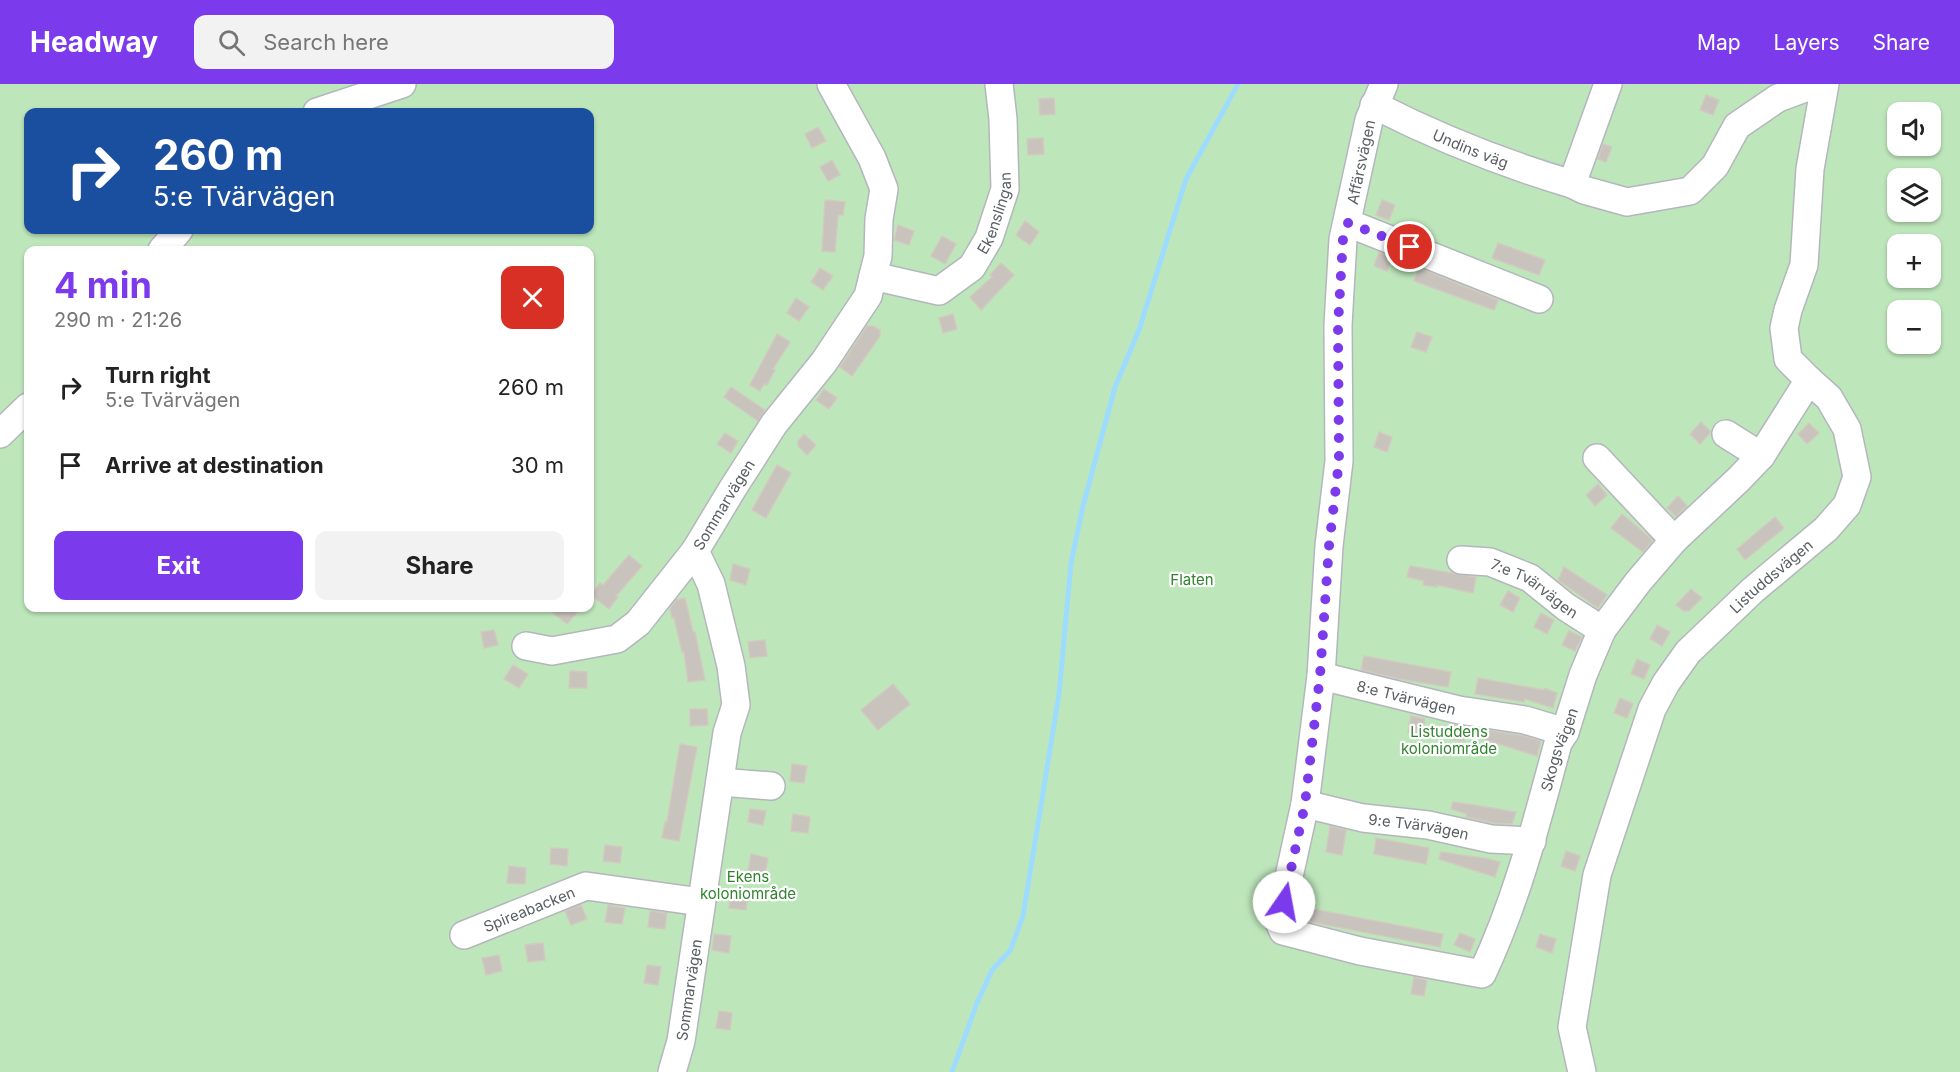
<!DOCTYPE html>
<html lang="en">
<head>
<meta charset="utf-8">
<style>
  body { margin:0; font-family:Inter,sans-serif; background:#f2f2f2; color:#222; height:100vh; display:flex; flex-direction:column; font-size:22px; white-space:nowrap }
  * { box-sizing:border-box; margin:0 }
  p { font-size:20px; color:#767676 }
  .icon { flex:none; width:33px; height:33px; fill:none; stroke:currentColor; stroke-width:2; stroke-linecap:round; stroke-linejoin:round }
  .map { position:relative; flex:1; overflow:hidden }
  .panel { position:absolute; left:24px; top:162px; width:570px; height:366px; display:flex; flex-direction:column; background:#fff; border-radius:12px; box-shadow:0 2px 4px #0004 }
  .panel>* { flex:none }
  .top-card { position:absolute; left:24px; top:24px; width:570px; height:126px; border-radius:12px; box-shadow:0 2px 4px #0004; background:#1a4fa0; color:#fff; overflow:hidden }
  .tools { position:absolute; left:1887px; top:18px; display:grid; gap:12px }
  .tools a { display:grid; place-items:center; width:54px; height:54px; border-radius:12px; background:#fff; box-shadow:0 2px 4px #0004; font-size:30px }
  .pin { position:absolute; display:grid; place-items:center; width:51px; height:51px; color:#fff; margin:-26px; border:3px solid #fff; border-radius:50%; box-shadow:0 2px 6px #0007 }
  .me { position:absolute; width:66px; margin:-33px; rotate:12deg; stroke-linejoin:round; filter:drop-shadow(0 0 4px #0008) }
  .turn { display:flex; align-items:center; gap:21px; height:126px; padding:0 30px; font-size:27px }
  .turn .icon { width:78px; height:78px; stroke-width:2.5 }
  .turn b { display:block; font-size:42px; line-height:51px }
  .round { display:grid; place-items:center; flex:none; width:63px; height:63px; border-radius:12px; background:#f2f2f2 }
  .overview { display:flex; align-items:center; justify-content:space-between; height:102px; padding:0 30px }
  h1 { font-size:36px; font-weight:700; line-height:45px; color:#7c3aed }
  .primary-button { display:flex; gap:12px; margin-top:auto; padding:12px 30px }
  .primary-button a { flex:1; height:69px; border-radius:12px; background:#7c3aed; color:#fff; font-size:24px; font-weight:700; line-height:69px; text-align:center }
  .primary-button a+a { background:#f2f2f2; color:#222 }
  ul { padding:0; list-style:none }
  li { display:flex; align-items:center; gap:18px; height:78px; padding:0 30px }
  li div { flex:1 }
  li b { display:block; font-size:22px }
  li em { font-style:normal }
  header { display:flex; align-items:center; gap:36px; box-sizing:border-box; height:84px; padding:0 30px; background:#7c3aed; color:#fff }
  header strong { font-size:28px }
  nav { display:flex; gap:33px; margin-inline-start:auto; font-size:21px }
  .search { width:420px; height:54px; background:#f2f2f2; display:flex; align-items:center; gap:15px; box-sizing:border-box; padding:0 21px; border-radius:12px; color:#767676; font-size:22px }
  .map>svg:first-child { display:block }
  .green { fill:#bee6bb; fill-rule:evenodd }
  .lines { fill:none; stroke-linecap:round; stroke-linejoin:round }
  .stream { stroke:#9edcff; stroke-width:5 }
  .building { fill:#c8c3bd; stroke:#d2cabe; stroke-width:1.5 }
  .minor-casing { stroke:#b3b7bc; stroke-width:30 }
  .minor { stroke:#fff; stroke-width:27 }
  .route { stroke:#7c3aed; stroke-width:10; stroke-dasharray:0 18 }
  .labels { text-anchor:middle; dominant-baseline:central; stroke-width:4.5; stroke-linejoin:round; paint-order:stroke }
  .street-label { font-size:15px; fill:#595e62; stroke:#fff }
  .park-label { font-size:15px; fill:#32832f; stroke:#fff }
</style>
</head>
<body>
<header>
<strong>Headway</strong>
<div class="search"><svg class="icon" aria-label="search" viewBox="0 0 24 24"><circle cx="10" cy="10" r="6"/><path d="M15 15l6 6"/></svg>Search here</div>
<nav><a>Map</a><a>Layers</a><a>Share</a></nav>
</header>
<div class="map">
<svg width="1960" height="988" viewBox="0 0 1960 988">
  <rect width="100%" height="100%" fill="#ede9e0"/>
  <path class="green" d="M 0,0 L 1960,0 L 1960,988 L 0,988 ZM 28,28 L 590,28 L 590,146 L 28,146 ZM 1898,28 L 1930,28 L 1930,62 L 1898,62 ZM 1898,94 L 1930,94 L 1930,128 L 1898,128 ZM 1898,160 L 1930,160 L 1930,194 L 1898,194 ZM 28,166 L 590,166 L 590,524 L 28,524 ZM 1898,226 L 1930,226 L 1930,260 L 1898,260 Z"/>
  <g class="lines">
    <polyline class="stream" points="952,988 977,919 992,886 1010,867 1023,832 1059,610 1071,479 1083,422 1115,303 1139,246 1186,95 1238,0"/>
  </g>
  <g class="building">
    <polygon points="1706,11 1719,16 1713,31 1700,26"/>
    <polygon points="1054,14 1055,30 1040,31 1039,15"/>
    <polygon points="818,43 826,57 812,64 805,50"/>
    <polygon points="1043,54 1044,70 1028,71 1027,55"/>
    <polygon points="1603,60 1612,63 1606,78 1598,75"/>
    <polygon points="832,76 840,91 828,97 820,83"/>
    <polygon points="825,116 845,118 843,131 838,131 835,168 822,167"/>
    <polygon points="1382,116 1395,121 1389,136 1376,131"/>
    <polygon points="1025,137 1039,148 1030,161 1016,151"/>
    <polygon points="898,141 914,147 909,161 894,156"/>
    <polygon points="942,152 956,160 945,180 931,172"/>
    <polygon points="1498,159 1545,176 1539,191 1492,174"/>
    <polygon points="1379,168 1392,174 1387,187 1374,182"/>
    <polygon points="1001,179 1014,191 981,226 970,213 992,193 990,191"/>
    <polygon points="820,184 833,192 823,206 811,198"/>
    <polygon points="1419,184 1498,216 1494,226 1414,197"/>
    <polygon points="796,214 809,223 799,237 787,229"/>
    <polygon points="953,230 957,245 943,249 939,234"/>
    <polygon points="867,242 873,242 880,246 880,252 852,292 840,283"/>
    <polygon points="1417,248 1432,253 1426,268 1411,263"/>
    <polygon points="777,250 790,258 773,285 775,286 767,301 764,300 760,307 750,301"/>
    <polygon points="731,303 765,326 758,337 724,313"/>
    <polygon points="824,305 837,314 829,325 816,316"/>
    <polygon points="1701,338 1711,348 1700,360 1690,350"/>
    <polygon points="1809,339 1819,349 1807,360 1798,350"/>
    <polygon points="1379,348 1392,353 1387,368 1374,363"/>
    <polygon points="725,349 738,357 731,369 717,360"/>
    <polygon points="804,350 816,361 807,371 798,362 798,357"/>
    <polygon points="777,381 791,389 766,434 752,426"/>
    <polygon points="1598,400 1607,411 1595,422 1586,411"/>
    <polygon points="1678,412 1687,422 1676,433 1667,424"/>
    <polygon points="1622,430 1653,456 1643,468 1611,444"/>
    <polygon points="1775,433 1784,444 1745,476 1737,465"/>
    <polygon points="629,471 642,482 616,512 618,513 609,525 591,511 600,499 603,501"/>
    <polygon points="733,480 750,485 746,501 730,496"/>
    <polygon points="1410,482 1476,493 1473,509 1437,501 1437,503 1423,501 1424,497 1407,493"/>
    <polygon points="1564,483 1607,511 1598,524 1558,496"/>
    <polygon points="1691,505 1702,514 1689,527 1684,527 1676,521"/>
    <polygon points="1508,507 1520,514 1513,528 1500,521"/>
    <polygon points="685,514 693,548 695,548 705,596 688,598 684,568 682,568 674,533 672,534 670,524 676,516"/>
    <polygon points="547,524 581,524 567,540"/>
    <polygon points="1541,529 1554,536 1547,550 1534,543"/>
    <polygon points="1657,541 1670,548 1662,562 1650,555"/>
    <polygon points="494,546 498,561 484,564 481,548"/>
    <polygon points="1569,547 1582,553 1575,567 1562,561"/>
    <polygon points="765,556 767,572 750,574 748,558"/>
    <polygon points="1364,572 1451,588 1448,603 1399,595 1361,586"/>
    <polygon points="1637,575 1650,581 1644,595 1631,590"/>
    <polygon points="513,581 528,590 519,604 504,595"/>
    <polygon points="570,587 587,588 587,604 569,604"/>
    <polygon points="1478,594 1544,606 1544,604 1557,609 1553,624 1525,615 1524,618 1475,610"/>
    <polygon points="893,600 910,620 878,646 861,626"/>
    <polygon points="1620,614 1633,620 1627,634 1614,629"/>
    <polygon points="690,625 707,625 708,641 690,642"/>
    <polygon points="1411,632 1425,635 1422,650 1408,648"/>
    <polygon points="1452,641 1466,643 1464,657 1450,655"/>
    <polygon points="1478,645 1525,652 1541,657 1537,672 1476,653"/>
    <polygon points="680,660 697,663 679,757 662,754 665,738 667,738"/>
    <polygon points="792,680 807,682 804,699 790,697"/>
    <polygon points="1453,718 1474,721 1516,728 1512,740 1493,739 1466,733 1467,730 1451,725"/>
    <polygon points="750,725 766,727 763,741 748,738"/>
    <polygon points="793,730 810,733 808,749 791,747"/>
    <polygon points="1330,742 1346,746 1342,771 1326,768"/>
    <polygon points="1376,754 1429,764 1426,780 1374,770"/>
    <polygon points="605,761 622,763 620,779 603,777"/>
    <polygon points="551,764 568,765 567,782 550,780"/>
    <polygon points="1566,767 1580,772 1575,787 1561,782"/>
    <polygon points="1441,768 1489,775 1500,778 1495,793 1439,775"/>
    <polygon points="751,770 768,774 765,790 748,787"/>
    <polygon points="509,782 526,784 525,800 507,799"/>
    <polygon points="731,807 748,810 746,826 729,824"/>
    <polygon points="581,821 587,835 571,841 565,827"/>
    <polygon points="608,821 625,824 622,840 605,838"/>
    <polygon points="1308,824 1443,850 1440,863 1306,837"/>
    <polygon points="650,827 667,829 665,845 648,843"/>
    <polygon points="1460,849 1475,855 1470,868 1454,861"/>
    <polygon points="714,850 731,852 729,869 712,866"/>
    <polygon points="1540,850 1556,855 1552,869 1536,863"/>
    <polygon points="543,859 545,876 528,878 525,861"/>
    <polygon points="499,871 502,887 486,891 482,874"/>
    <polygon points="647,881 661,883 658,901 644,899"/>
    <polygon points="1414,893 1427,896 1424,912 1411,910"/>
    <polygon points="719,927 732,929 730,946 716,944"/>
  </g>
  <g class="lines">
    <g class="minor-casing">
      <g id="minor">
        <path id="s1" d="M 1384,0 L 1369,36 L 1343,155 L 1338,241 L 1339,377 L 1329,462 L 1321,592 L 1305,720 L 1279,838 L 1283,847 L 1360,867 L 1482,890 C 1517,816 1537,737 1558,659 L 1565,648 L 1583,591 L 1602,546 L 1638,498 L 1674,456 L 1739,395 L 1761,372 L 1809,296"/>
        <path id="s2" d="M 1374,21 C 1437,53 1504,80 1572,100 L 1584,106 L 1627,118 L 1690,107 L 1715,82 L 1737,42 L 1778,14 L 1816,0"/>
        <polyline points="317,28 402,0"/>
        <polyline points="1572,100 1608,0"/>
        <polyline points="1348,139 1539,215"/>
        <polyline points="162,166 179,146"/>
        <path id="s3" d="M 873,192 L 939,207 L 972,183 L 989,154 L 1005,105 L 1003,35 L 999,0"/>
        <polyline points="0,350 28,323"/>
        <polyline points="1726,350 1761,372"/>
        <polyline points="1597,374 1674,456"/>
        <path id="s4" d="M 1461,476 L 1490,478 L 1530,494 L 1566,523 L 1602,546"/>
        <polyline points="526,562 552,567 617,555 638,539 695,467"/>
        <path id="s5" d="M 1321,592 L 1459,626 L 1525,636 L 1565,648"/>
        <polyline points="720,698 771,702"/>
        <path id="s6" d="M 1305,720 L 1363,734 L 1428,741 L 1491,755 L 1532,757"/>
        <path id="s7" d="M 464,851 L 586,802 L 701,818"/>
        <path id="s8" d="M 672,988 L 681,957 L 727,649 L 736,621 L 731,582 L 711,500 L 695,467 L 733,404 L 774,340 L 824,278 L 868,212 L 878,172 L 879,135 L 884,105 L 872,74 L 831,0"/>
        <path id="s9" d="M 1582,988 L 1572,943 L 1597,791 L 1652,625 L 1666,599 L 1688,568 L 1753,506 L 1826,445 L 1847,421 L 1857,393 L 1847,345 L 1829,314 L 1809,296 L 1788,275 L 1784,244 L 1788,226 L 1804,181 L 1810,85 L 1825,0"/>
      </g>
    </g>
    <use href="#minor" class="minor"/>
  </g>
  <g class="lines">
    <polyline class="route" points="1284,818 1305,720 1320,592 1329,462 1339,377 1338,241 1343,155 1348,139 1410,163"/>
  </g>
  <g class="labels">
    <g class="street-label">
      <text stroke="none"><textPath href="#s2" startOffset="106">Undins väg</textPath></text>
      <text transform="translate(1361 78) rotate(-78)">Affärsvägen</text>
      <text stroke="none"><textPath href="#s3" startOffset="168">Ekenslingan</textPath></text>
      <text stroke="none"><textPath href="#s8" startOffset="588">Sommarvägen</textPath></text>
      <text stroke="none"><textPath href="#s9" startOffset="555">Listuddsvägen</textPath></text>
      <text stroke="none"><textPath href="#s4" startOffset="81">7:e Tvärvägen</textPath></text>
      <text stroke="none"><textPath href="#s5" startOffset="88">8:e Tvärvägen</textPath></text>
      <text stroke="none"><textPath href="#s1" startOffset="1300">Skogsvägen</textPath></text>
      <text stroke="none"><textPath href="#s6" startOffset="116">9:e Tvärvägen</textPath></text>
      <text stroke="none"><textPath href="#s7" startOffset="70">Spireabacken</textPath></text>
      <text stroke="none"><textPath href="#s8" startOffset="84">Sommarvägen</textPath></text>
    </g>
    <g class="park-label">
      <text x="1192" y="495">Flaten</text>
      <text x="1449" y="647">Listuddens<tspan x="1449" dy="17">koloniområde</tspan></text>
      <text x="748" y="792">Ekens<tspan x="748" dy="17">koloniområde</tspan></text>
    </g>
  </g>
</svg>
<div class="tools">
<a><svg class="icon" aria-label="sound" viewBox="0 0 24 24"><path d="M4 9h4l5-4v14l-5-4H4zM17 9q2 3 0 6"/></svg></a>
<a><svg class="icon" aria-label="layers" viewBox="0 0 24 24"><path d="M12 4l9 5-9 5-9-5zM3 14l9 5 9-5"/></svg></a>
<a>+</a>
<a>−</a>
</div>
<div class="pin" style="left:1410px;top:163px;background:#d93025"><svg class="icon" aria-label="arrive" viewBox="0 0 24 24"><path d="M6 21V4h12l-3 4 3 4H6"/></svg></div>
<svg class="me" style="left:1284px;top:818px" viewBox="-20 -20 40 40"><circle r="19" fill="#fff"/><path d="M0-13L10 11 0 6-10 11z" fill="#7c3aed"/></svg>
<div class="top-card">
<div class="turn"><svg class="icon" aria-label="right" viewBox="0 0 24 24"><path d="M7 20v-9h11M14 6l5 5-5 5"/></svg><div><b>260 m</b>5:e Tvärvägen</div></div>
</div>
<section class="panel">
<div class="overview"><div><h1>4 min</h1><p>290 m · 21:26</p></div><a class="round" style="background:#d93025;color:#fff"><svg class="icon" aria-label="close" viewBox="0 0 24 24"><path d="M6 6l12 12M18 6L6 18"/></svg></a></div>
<ul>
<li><svg class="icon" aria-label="right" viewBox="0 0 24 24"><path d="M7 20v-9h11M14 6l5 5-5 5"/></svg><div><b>Turn right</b><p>5:e Tvärvägen</p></div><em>260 m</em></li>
<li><svg class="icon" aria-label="arrive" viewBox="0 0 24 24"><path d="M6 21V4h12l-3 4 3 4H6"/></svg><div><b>Arrive at destination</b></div><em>30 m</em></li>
</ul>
<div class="primary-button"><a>Exit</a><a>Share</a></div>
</section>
</div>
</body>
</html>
